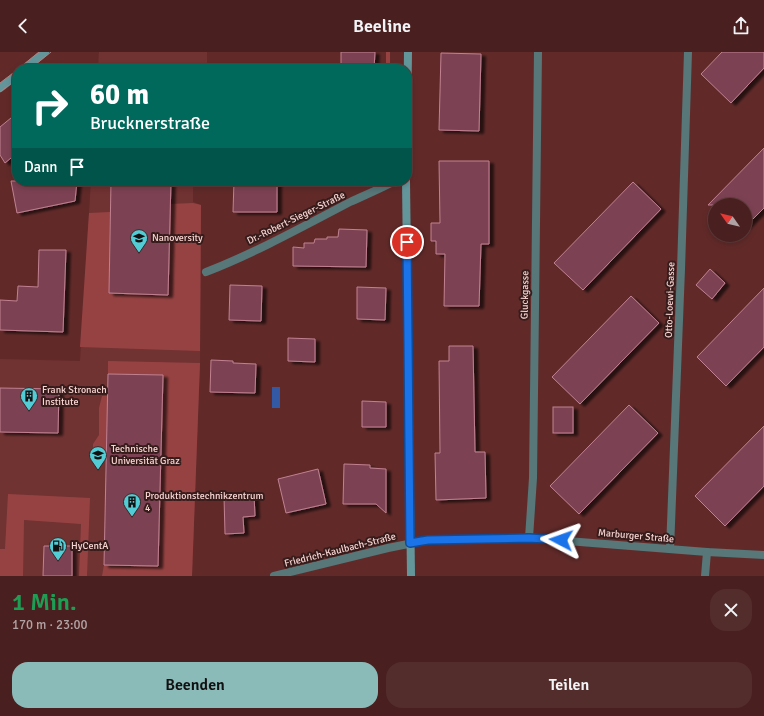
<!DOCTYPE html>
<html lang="de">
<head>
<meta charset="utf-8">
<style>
  body { margin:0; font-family:Signika,sans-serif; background:#532d2c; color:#f1f3f6; height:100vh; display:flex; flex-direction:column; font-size:15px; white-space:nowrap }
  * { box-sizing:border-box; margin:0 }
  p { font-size:13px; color:#b1a3a4 }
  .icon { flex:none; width:22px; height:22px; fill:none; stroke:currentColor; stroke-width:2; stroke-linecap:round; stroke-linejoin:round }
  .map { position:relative; height:524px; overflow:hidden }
  .panel { display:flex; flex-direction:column; background:#49201f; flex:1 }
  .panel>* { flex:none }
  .guide { position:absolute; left:12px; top:12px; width:400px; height:122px; border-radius:16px; box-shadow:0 2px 6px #0003,0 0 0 1px #613e3d; background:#00695c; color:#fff; overflow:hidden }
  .needle { width:26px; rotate:304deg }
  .fabs { position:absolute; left:708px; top:146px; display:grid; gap:8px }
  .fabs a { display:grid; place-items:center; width:44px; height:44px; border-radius:50%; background:#49201f; box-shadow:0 2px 6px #0003,0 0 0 1px #613e3d; font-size:20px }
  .pin { position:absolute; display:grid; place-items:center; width:34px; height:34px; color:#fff; margin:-17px; border:2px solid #fff; border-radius:50%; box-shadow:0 1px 4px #0007 }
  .me { position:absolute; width:44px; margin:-22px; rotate:274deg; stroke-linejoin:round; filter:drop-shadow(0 0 3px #0008) }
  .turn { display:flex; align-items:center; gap:14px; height:84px; padding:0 12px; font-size:18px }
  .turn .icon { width:52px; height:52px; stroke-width:2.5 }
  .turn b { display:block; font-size:28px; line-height:34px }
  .then { display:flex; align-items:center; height:38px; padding:0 12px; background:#0003; gap:8px; font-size:15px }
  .round { display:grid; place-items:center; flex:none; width:42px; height:42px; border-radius:16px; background:#532d2c }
  .headline { display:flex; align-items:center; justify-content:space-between; height:68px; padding:0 12px }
  h1 { font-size:24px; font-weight:600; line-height:30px; color:#1e9e55 }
  .primary-button { display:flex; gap:8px; margin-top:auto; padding:8px 12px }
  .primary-button a { flex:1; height:46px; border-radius:16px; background:#8bbbb9; color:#111; font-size:16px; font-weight:600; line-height:46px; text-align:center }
  .primary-button a+a { background:#532d2c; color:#f1f3f6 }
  header { display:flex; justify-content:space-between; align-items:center; height:52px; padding:0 12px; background:#49201f; font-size:18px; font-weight:600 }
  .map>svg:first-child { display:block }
  .built { fill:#713232 }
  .green { fill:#974242 }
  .water { fill:#3359a5 }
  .building { fill:#7c4353; stroke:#c08192; filter:url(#shadow) }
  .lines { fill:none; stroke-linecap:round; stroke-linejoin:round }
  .minor { stroke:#577779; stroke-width:8 }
  .secondary { stroke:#63969b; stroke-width:8 }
  .tram { stroke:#af8281; stroke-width:1 }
  .route-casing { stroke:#114b97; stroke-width:10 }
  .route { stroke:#1a73e8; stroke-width:7 }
  .labels { text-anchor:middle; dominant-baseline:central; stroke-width:4; stroke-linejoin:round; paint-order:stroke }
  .street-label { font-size:10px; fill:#f9d5d3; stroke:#361c1b }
  .poi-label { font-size:10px; fill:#f9d5d3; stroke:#361c1b; text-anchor:start }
</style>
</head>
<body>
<header><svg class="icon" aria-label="back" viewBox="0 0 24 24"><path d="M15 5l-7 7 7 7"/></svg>Beeline<svg class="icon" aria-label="share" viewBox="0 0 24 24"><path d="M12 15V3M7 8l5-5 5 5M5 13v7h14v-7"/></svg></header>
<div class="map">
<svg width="764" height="524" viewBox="0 0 764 524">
  <defs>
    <filter id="shadow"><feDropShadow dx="4.5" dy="2.5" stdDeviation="1" flood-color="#0009"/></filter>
  </defs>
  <rect width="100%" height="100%" fill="#612a29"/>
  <g class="built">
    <polygon points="99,0 207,0 207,17 98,17"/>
    <polygon points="91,129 202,129 193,134 193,150 201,153 200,311 192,524 0,524 0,307 80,309"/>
  </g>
  <g class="green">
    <rect x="386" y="0" width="4" height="17"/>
    <polygon points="193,151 201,153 200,299 80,295 89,161 110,160 109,241 168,243 170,152"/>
    <polygon points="108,309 200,311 192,524 102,524 104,513 158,514 163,324 108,322"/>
    <polygon points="102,344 108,344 107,399 93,399 93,392 99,383 99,356"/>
    <polygon points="8,442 90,446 87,524 79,524 81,472 24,468 23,524 0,524 0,497 5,497"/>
  </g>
  <rect class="water" x="272" y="335" width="8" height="21"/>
  <g class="building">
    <polygon points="341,0 375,0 374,17 341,17"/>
    <polygon points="722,0 764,0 764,16 731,51 701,22"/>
    <polygon points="441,1 481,2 479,79 439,78"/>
    <polygon points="17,61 17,101 5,111 0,103 0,75"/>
    <polygon points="764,96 764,156 745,175 745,153 708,153"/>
    <polygon points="439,109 489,109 489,192 481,192 479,254 444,254 445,202 436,202 436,189 431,189 431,171 440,171"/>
    <polygon points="11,129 77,129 75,149 17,161"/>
    <polygon points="111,129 171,129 168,243 109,241"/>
    <polygon points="234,129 277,129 277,160 233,160"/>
    <polygon points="633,130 661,157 583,238 554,211"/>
    <polygon points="339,177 367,178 366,215 293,214 293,195 304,196 304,191 314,191 315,187 327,187 327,185 338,185"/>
    <polygon points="39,198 66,198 63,280 0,278 0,248 17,249 18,234 38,235"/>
    <polygon points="710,217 725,231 712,247 696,233"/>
    <polygon points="230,233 262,234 261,269 229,268"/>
    <polygon points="357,235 386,236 385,268 357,267"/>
    <polygon points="764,236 764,295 726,334 697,305"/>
    <polygon points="631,244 659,271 580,352 552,325"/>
    <polygon points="288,286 315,287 315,310 288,309"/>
    <polygon points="449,294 473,294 475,400 485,400 486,446 436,448 435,401 440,401 439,309 449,309"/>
    <polygon points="211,308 233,309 233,311 256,312 255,341 210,340"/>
    <polygon points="108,322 163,323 158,514 104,513"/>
    <polygon points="0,336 59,337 58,381 0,380"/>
    <polygon points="362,349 386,350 386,375 362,375"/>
    <polygon points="629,353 658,381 579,462 550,434"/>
    <rect x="553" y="355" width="20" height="26"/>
    <polygon points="764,374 764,434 725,474 695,444"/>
    <polygon points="344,412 370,413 370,416 386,417 386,461 376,452 343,452"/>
    <polygon points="318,417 326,452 286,461 278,427"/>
    <polygon points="254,443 255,464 243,465 244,481 225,482 224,444"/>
    <polygon points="44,494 72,494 72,524 43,524"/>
  </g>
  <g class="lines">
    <g class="minor">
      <path d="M 206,220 C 255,201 304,174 350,150 C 365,143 380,137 395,129"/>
      <polyline points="529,486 533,426 538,0"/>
      <polyline points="670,497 681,217 688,0"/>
      <polyline points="274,524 388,496 428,488 529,486 707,500 764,503"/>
      <polyline points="705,524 707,500"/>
    </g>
    <g class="secondary">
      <polyline points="24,17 45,0"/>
      <polyline points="0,36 17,23"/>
      <polyline points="407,76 408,0"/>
      <polyline points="406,129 411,524"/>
    </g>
    <g class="tram">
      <polyline points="18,17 39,0"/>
      <polyline points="30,17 51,0"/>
      <polyline points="0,31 17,18"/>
      <polyline points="0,40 17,27"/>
    </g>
  </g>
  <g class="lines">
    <g class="route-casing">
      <polyline id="route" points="407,190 410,491 428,488 529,486 561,488"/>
    </g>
    <use href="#route" class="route"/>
  </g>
  <defs>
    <g id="school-pin" transform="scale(0.9)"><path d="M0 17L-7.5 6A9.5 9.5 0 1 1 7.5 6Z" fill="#52ccd5" stroke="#361c1b"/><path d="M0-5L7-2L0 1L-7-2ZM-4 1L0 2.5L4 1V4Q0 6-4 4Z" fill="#111"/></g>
    <g id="building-pin" transform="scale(0.9)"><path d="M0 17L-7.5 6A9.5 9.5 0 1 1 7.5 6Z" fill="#52ccd5" stroke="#361c1b"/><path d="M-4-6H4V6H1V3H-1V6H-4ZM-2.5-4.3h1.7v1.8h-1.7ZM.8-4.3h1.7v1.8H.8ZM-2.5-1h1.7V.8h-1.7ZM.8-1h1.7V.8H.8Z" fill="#111"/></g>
    <g id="university-pin" transform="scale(0.9)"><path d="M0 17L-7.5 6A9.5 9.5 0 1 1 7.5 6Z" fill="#52ccd5" stroke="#361c1b"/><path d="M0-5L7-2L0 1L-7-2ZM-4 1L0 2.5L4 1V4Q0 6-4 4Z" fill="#111"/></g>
    <g id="fuel-pin" transform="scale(0.9)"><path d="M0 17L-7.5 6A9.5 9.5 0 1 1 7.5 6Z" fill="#52ccd5" stroke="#361c1b"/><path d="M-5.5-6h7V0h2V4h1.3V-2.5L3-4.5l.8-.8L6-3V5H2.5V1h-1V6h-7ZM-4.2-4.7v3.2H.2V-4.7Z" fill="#111"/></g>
  </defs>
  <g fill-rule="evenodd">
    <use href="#school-pin" x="139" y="186"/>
    <use href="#building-pin" x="29" y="344"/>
    <use href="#university-pin" x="98" y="403"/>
    <use href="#building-pin" x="132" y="450"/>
    <use href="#fuel-pin" x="58" y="494"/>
  </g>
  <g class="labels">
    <g class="street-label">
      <text transform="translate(296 166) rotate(-26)">Dr.-Robert-Sieger-Straße</text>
      <text transform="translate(525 243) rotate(-89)">Gluckgasse</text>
      <text transform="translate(670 248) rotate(-88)">Otto-Loewi-Gasse</text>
      <text transform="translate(636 484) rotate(5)">Marburger Straße</text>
      <text transform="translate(340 498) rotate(-14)">Friedrich-Kaulbach-Straße</text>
    </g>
    <g class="poi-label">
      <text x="152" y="186">Nanoversity</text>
      <text x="42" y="338">Frank Stronach<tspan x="42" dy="12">Institute</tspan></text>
      <text x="111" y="397">Technische<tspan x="111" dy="12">Universität Graz</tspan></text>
      <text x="145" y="444">Produktionstechnikzentrum<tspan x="145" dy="12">4</tspan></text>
      <text x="71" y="494">HyCentA</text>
    </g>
  </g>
</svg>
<div class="fabs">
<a><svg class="needle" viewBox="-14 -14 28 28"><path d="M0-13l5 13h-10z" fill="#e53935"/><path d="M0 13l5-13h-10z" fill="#b1a3a4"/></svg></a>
</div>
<div class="pin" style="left:407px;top:190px;background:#d93025"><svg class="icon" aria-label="arrive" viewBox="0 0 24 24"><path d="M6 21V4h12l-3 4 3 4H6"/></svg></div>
<svg class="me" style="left:561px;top:488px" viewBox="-20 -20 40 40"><path d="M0-17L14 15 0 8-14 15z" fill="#1a73e8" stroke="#fff" stroke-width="4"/></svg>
<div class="guide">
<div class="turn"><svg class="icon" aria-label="right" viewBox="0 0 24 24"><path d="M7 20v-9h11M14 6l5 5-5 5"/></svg><div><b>60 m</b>Brucknerstraße</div></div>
<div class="then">Dann<svg class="icon" aria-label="arrive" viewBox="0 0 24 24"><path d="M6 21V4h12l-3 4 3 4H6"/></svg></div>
</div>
</div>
<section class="panel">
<div class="headline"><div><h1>1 Min.</h1><p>170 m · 23:00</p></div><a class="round"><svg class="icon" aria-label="close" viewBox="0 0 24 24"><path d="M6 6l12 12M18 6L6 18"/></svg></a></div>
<div class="primary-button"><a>Beenden</a><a>Teilen</a></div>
</section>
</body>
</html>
